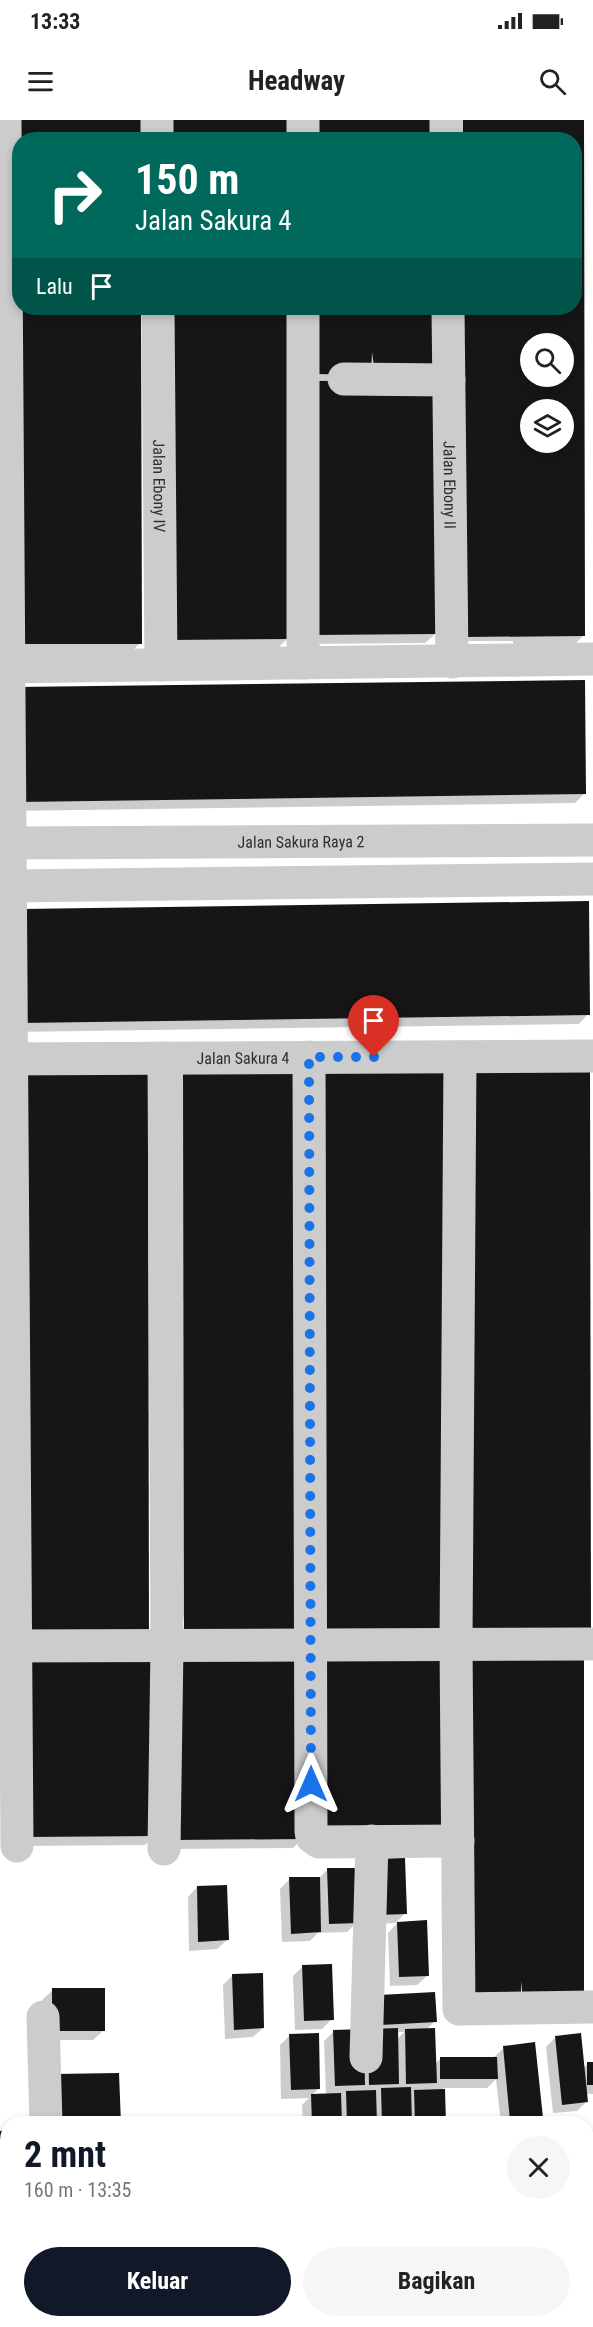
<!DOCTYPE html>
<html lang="id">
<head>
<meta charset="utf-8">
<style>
  body { margin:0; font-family:"Roboto Condensed",sans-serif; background:#f6f6f6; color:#222; height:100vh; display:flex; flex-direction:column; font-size:22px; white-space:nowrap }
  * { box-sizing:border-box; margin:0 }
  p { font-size:20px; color:#767676 }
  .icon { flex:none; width:33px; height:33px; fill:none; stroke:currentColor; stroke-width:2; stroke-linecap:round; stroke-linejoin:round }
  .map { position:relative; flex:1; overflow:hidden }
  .drawer { position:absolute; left:0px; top:1996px; width:594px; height:212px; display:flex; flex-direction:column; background:#fff; border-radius:24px 24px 0 0; box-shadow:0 3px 9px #0003 }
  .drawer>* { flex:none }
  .hud { position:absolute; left:12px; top:12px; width:570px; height:183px; border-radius:24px; box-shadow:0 3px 9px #0003; background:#00695c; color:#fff; overflow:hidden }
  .buttons { position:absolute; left:520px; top:213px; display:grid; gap:12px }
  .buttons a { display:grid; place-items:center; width:54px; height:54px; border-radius:50%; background:#fff; box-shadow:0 3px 9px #0003; font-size:30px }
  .pin { position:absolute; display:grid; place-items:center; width:51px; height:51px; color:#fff; margin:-62px -26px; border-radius:50% 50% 50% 0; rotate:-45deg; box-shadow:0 0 6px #0007 }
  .pin .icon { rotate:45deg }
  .me { position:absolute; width:66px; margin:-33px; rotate:0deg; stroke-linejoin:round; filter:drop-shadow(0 0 4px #0008) }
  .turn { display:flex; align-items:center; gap:21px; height:126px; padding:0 24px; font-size:27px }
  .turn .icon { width:78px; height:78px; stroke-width:2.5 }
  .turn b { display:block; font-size:42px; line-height:51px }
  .then { display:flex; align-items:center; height:57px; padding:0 24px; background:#0003; gap:12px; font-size:22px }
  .round { display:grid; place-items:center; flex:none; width:63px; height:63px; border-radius:32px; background:#f6f6f6 }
  .overview { display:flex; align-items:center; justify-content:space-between; height:102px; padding:0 24px }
  h1 { font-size:36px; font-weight:700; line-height:45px; color:#111827 }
  .cta { display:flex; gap:12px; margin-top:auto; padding:12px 24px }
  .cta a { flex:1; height:69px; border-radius:36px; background:#111827; color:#fff; font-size:24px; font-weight:700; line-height:69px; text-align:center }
  .cta a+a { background:#f6f6f6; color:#222 }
  .status { display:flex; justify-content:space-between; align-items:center; height:42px; padding:0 30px; background:#fff; direction:ltr }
  .status svg { height:16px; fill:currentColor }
  header { display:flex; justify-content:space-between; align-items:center; height:78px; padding:0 24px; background:#fff; font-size:27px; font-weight:700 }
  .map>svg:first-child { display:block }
  .shadow { fill:#0003; fill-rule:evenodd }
  .building { fill:#161616; fill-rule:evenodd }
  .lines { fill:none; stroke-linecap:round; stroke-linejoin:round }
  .minor { stroke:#ccc; stroke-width:33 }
  .route { stroke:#1a73e8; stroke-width:10; stroke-dasharray:0 18 }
  .labels { text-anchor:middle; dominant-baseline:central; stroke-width:6; stroke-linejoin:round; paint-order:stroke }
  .street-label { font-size:16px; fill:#2f2f2f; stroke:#fff }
</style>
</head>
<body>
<div class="status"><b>13:33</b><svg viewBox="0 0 49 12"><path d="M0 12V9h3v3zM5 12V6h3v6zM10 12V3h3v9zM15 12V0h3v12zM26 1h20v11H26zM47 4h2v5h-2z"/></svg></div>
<header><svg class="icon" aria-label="menu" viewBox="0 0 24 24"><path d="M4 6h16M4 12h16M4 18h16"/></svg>Headway<svg class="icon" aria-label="search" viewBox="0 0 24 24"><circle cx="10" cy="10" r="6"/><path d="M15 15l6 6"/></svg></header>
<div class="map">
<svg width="593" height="2207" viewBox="0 0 593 2207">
  <rect width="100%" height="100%" fill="#fff"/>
  <g class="shadow">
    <polygon points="10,0 139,0 20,20 20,188 139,188 140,523 130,533 11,533"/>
    <path d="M 454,0 L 582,0 L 583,516 L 574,525 L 513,525 L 513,521 L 460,521 L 454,188 L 574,188 L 574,20 L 454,20 ZM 531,224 L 564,224 L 564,256 L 531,256 ZM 531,290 L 564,290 L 564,322 L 531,322 Z"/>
    <polygon points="159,188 287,188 287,519 278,528 159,529"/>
    <polygon points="306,188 435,188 435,514 425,523 306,524"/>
    <polygon points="7,578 584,674 575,683 8,691"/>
    <polygon points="12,800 588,894 579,904 12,912"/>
    <path d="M 184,945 L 303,1518 L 175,1528 L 174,955 ZM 183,1497 L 186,1497 L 183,1527 Z"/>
    <polygon points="17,1549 155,1716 145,1725 18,1726"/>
    <polygon points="165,1552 303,1718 293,1728 166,1729"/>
    <polygon points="327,1750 357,1802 347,1812 318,1813 310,1821 282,1822 280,1769 290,1759 319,1758"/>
    <polygon points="366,1750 405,1793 396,1803 368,1804"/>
    <polygon points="197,1767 227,1820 217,1829 189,1831 188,1777"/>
    <polygon points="397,1803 427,1856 417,1865 390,1866 388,1813"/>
    <polygon points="302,1847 332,1899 322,1909 295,1910 293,1856"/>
    <polygon points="233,1855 263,1908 253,1917 225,1919 223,1865"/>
    <polygon points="53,1870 103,1911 93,1920 43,1920 43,1879"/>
    <path d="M 370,1886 L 435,1901 L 427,1909 L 435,1944 L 441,1938 L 494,1937 L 504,1928 L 541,1997 L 535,2004 L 501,2004 L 496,1959 L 487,1968 L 443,1968 L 444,2004 L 303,2004 L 302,1985 L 309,1978 L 281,1979 L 280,1925 L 289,1916 L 319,1968 L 312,1975 L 326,1975 L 324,1921 L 334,1911 L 362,1911 ZM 396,1912 L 404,1912 L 396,1920 Z"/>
    <polygon points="556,1917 583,1948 588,1944 593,1944 593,1974 585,1974 586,1982 577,1991 553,1993 546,1927"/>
    <polygon points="0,2128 8,2128 8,2200 26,2200 22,2204 0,2204"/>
    <polygon points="593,2130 593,2174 586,2175 586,2131"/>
  </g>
  <g class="building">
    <rect x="20" y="0" width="121" height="20"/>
    <rect x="167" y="0" width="121" height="20"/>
    <rect x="314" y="0" width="121" height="20"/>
    <path d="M 463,0 L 584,0 L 585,516 L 464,517 L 464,188 L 574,188 L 574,20 L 463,20 ZM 531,224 L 564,224 L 564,256 L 531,256 ZM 531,290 L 564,290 L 564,322 L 531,322 Z"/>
    <polygon points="20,188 141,188 142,524 20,524"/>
    <polygon points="167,188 288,188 289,519 168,520"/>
    <polygon points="315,188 435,188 436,256 375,254 372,232 371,255 315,254"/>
    <polygon points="435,260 436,514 315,515 315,261"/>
    <polygon points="585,560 586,674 17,682 16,567"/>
    <polygon points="589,781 590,895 21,903 21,789"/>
    <polygon points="446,938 447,1513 326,1514 325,939"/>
    <polygon points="304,943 305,1519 184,1519 183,944"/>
    <polygon points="590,944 591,1520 470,1520 469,945"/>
    <polygon points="27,946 148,946 149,1521 28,1522"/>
    <polygon points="463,1535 584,1535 584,1882 523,1882 521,1861 521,1882 464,1883"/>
    <polygon points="156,1537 156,1716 27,1717 26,1538"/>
    <polygon points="449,1538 449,1717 320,1718 320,1539"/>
    <polygon points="304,1540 304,1719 175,1720 174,1541"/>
    <polygon points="405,1738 407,1794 377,1795 375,1739"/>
    <polygon points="327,1748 357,1748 358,1803 329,1804"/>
    <polygon points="289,1757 320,1757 321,1812 291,1814"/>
    <polygon points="227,1765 229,1820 198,1822 197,1766"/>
    <polygon points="427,1800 429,1856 399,1857 397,1802"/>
    <polygon points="332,1844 334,1900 304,1901 302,1845"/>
    <polygon points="263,1853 264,1908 234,1910 232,1854"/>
    <rect x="52" y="1868" width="53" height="43"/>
    <polygon points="435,1872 437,1902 380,1905 379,1875"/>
    <polygon points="398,1908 399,1964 369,1965 368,1909"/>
    <polygon points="435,1908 437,1963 406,1964 405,1909"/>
    <polygon points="364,1909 365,1965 335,1966 333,1910"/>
    <polygon points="319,1913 320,1969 291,1970 289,1914"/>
    <polygon points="581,1913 588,1982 562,1985 555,1916"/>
    <polygon points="535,1922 543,1998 510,2001 503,1926"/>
    <polygon points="440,1937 497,1937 498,1959 440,1959"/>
    <rect x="587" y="1942" width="6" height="23"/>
    <polygon points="119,1953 121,2004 56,2004 55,1954"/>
    <polygon points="411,1967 412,2004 382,2004 381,1968"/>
    <polygon points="445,1969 446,2004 415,2004 414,1970"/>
    <polygon points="376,1970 377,2004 347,2004 346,1971"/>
    <polygon points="341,1973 342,2004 312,2004 311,1974"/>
    <polygon points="8,2010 8,2094 0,2094 0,2011"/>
    <rect x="0" y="2127" width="8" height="68"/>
    <polygon points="586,2129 593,2129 593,2166 586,2167"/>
    <rect x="298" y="2200" width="67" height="7"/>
  </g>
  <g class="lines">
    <g class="minor">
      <polyline points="5,0 17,1726"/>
      <polyline points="157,0 157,20"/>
      <polyline points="446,0 446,20"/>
      <polyline points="303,20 303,0"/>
      <path id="s1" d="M 158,188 L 161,545"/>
      <path id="s2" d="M 448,188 L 452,542"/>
      <polyline points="344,259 449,260"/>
      <polyline points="303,543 303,188"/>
      <polyline points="0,547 593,539"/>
      <path id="s3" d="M 10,723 L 593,720"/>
      <polyline points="11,766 593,759"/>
      <polyline points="309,937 311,1711 312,1717 319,1722 458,1721"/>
      <polyline points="460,937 456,1523 459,1889 593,1887"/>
      <path id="s4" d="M 0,939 L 593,936"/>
      <polyline points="0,1526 593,1524"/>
      <polyline points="164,1729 167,1526 164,938"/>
      <polyline points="43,1897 46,2004"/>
      <polyline points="366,1937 372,1721"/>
      <polyline points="586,2083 593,2082"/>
      <polyline points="0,2103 8,2102"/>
      <polyline points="47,2200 48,2207"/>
      <polyline points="293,2200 293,2207"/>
    </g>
  </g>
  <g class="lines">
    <polyline class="route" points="311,1664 309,937 374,937"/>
  </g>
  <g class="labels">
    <g class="street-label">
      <text stroke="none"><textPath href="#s2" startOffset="177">Jalan Ebony II</textPath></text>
      <text stroke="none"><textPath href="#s1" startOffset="178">Jalan Ebony IV</textPath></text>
      <text stroke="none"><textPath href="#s3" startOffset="291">Jalan Sakura Raya 2</textPath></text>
      <text stroke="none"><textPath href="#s4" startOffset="243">Jalan Sakura 4</textPath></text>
    </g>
  </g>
</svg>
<div class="buttons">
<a><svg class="icon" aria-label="search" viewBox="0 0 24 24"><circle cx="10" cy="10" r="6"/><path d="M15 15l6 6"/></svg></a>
<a><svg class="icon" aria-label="layers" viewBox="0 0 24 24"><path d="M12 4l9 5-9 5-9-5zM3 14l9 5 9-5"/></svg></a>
</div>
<div class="pin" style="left:374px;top:937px;background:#d93025"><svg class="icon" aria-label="arrive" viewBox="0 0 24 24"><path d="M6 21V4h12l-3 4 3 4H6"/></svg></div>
<svg class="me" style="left:311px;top:1664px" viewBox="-20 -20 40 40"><path d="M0-17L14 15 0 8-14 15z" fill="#1a73e8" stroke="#fff" stroke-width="4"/></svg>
<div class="hud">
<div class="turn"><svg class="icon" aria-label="right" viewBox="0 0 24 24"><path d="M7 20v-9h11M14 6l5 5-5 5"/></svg><div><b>150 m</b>Jalan Sakura 4</div></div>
<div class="then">Lalu<svg class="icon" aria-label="arrive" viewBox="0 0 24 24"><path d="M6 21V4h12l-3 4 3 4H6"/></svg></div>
</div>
<section class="drawer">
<div class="overview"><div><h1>2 mnt</h1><p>160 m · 13:35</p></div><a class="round"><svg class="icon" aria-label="close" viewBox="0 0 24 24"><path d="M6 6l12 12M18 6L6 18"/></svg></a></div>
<div class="cta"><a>Keluar</a><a>Bagikan</a></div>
</section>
</div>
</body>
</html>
